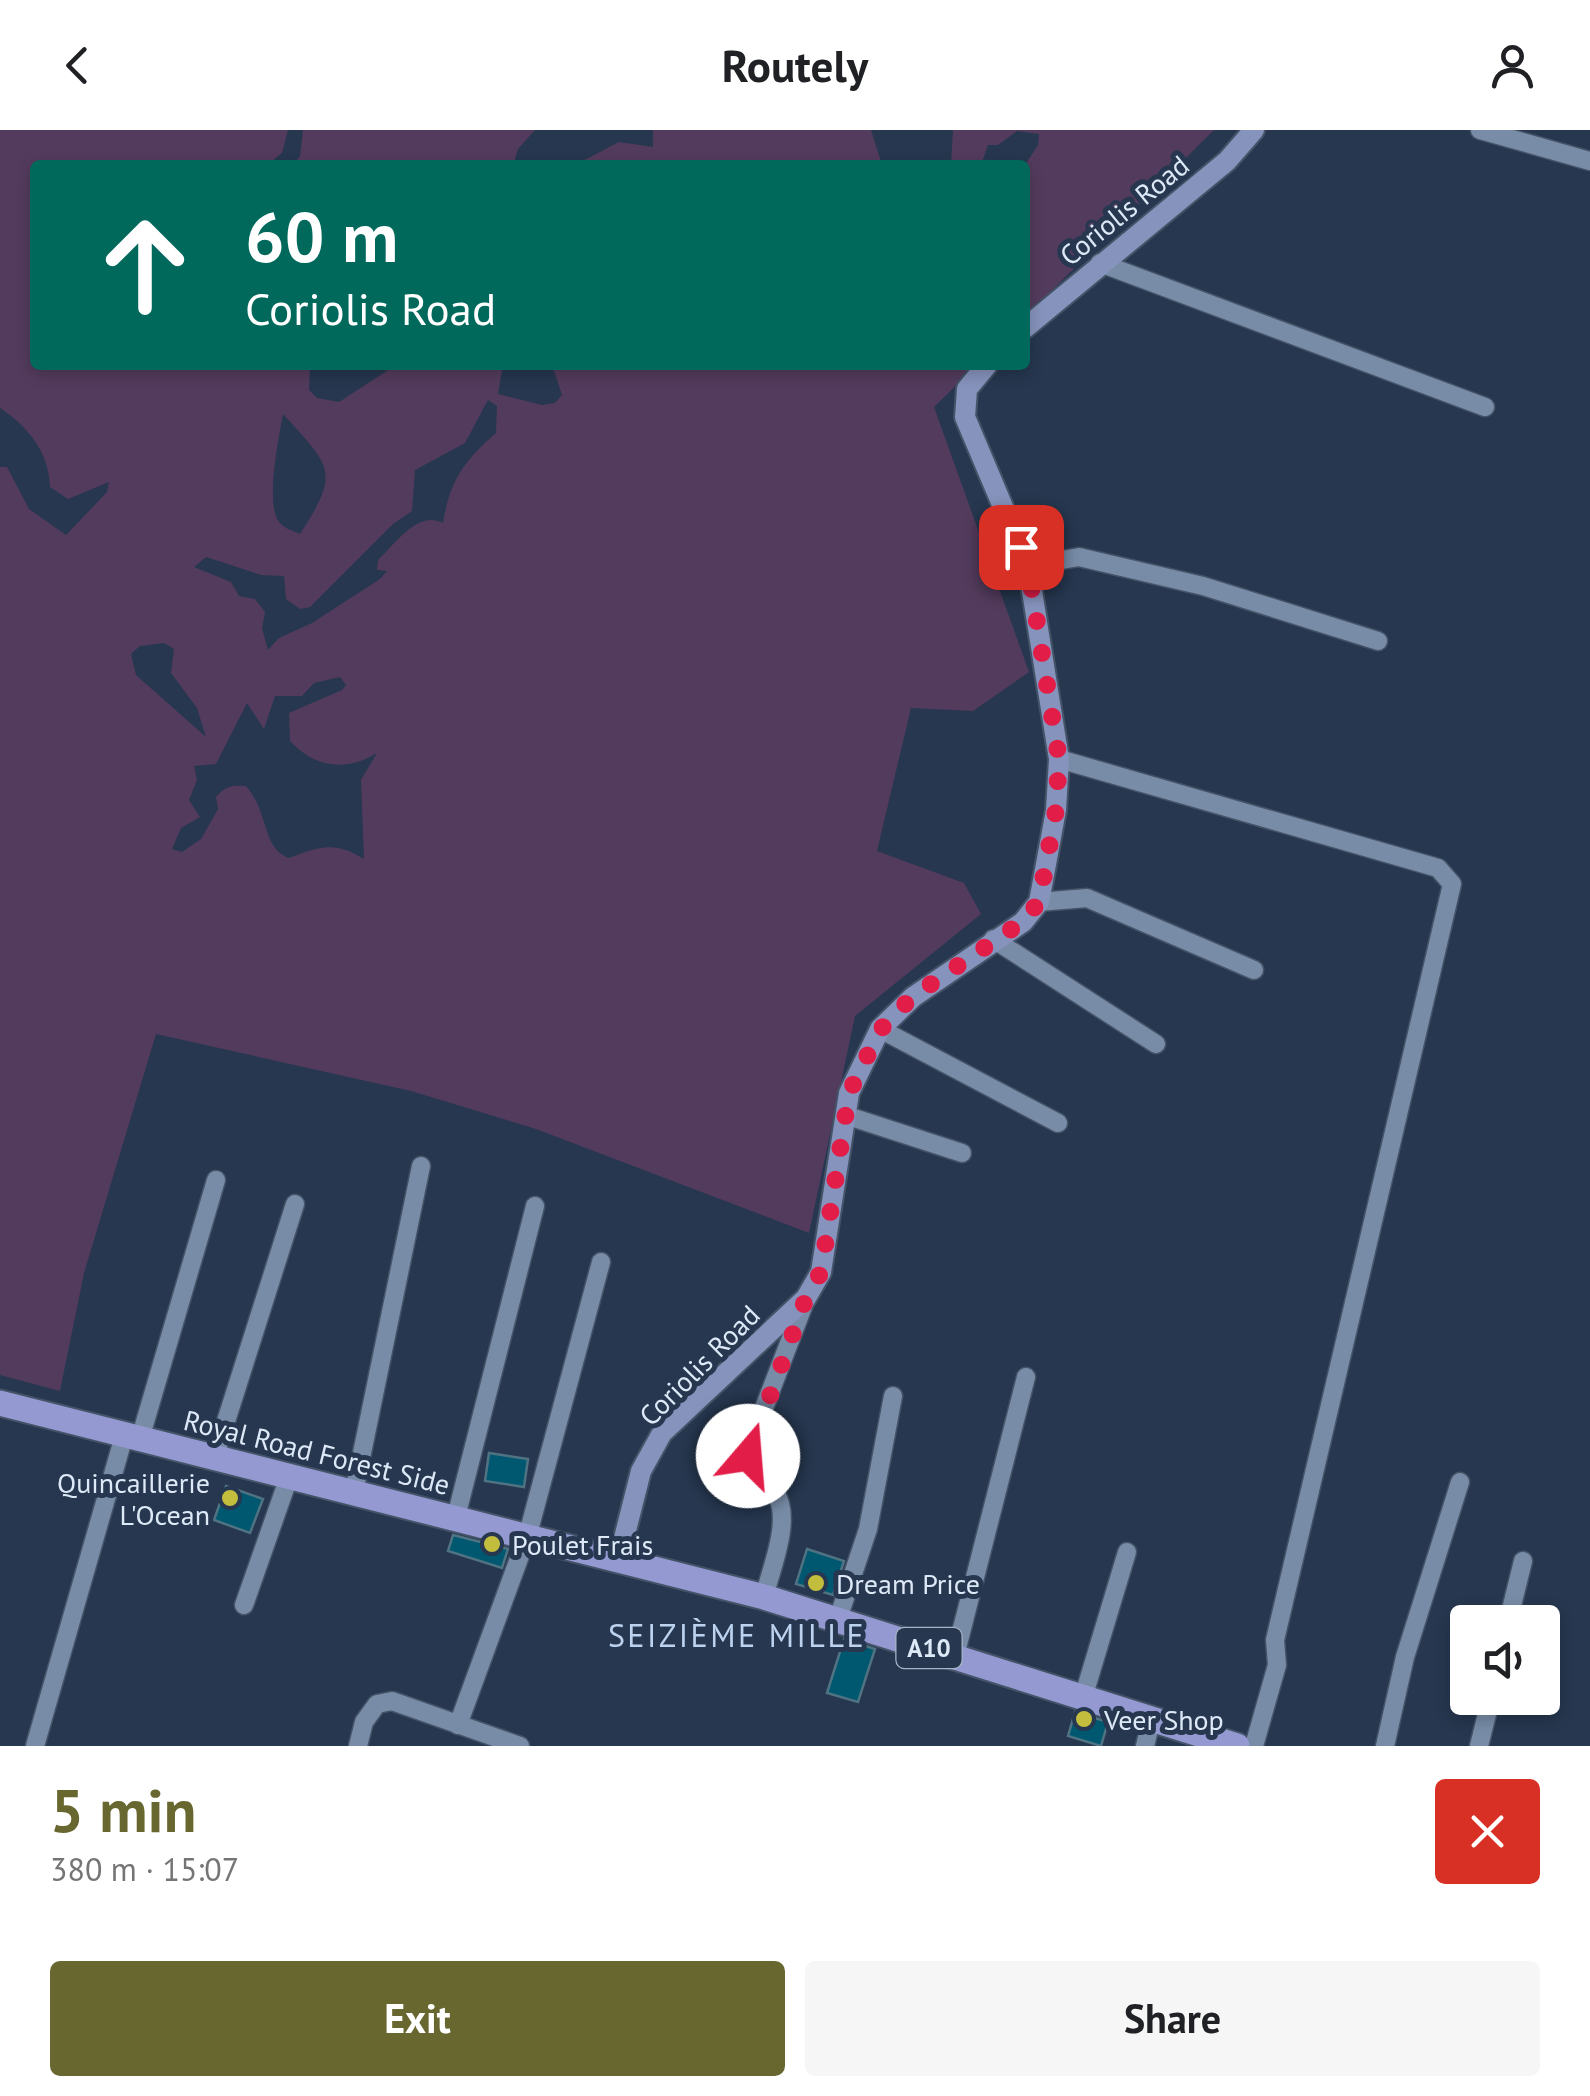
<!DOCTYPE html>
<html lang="en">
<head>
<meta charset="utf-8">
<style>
  body { margin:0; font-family:"PT Sans",sans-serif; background:#f6f6f6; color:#202124; height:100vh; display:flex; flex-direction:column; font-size:38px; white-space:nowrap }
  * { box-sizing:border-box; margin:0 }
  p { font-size:32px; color:#757577 }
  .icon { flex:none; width:55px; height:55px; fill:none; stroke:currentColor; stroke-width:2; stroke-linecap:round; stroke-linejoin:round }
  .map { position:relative; height:1616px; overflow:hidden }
  .drawer { display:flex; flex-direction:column; background:#fff; flex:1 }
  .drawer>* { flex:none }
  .banner { position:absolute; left:30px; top:30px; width:1000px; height:210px; border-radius:10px; box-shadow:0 5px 15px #0003; background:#00695c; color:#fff; overflow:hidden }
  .tools { position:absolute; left:1450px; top:1475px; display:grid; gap:20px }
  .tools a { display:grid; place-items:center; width:110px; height:110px; border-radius:10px; background:#fff; box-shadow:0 5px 15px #0003; font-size:50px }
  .pin { position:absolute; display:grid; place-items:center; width:85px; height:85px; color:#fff; margin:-42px; border-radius:20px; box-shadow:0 5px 15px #0006 }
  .me { position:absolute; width:110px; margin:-55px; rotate:18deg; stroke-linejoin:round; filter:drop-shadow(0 0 8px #0008) }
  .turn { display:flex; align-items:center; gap:35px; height:210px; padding:0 50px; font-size:45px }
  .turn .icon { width:130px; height:130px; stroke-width:2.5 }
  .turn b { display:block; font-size:70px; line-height:85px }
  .round { display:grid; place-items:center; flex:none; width:105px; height:105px; border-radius:10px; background:#f6f6f6 }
  .headline { display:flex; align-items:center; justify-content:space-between; height:170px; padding:0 50px }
  h1 { font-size:60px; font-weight:800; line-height:75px; color:#696730 }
  .button { display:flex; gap:20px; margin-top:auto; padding:20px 50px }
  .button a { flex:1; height:115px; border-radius:10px; background:#696730; color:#fff; font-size:40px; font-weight:800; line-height:115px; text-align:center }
  .button a+a { background:#f6f6f6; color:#202124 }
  header { display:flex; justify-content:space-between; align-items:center; height:130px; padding:0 50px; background:#fff; font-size:45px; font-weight:800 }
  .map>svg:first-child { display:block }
  .green { fill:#533b5d; fill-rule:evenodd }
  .building { fill:#005770; stroke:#4f7382; stroke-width:2.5 }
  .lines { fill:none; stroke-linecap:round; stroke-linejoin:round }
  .minor-casing { stroke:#445367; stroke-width:21 }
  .secondary-casing { stroke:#445367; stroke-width:24 }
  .primary-casing { stroke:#445367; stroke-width:29 }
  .minor { stroke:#788ca7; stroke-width:18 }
  .secondary { stroke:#8693bc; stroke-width:20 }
  .primary { stroke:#949ad1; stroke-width:25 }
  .route { stroke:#e11d48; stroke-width:18; stroke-dasharray:0 32.4 }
  .poi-dot { fill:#c3bd3e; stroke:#26374f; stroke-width:4 }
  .labels { text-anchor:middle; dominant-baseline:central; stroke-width:10; stroke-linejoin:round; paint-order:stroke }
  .shield { fill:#26374f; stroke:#a7b4c5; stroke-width:2.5 }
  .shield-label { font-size:25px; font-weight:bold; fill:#dee9f8 }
  .street-label { font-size:28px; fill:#dee9f8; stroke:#26374f }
  .poi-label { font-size:28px; fill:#dee9f8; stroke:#26374f; text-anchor:start }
  .quarter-label { font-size:32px; letter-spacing:2.5px; fill:#bcd2ef; stroke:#26374f }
</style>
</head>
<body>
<header><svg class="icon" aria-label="back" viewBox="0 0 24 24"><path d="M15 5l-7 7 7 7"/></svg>Routely<svg class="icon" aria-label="person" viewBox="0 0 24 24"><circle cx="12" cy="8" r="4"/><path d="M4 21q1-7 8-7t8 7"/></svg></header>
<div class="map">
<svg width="1590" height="1616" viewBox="0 0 1590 1616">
  <rect width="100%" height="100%" fill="#26374f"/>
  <g class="green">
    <path d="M 0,0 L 288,0 L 282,23 L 267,35 L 35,35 L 35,235 L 310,235 L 309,260 L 317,268 L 339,272 L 396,235 L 503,235 L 498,264 L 542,275 L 555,273 L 562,265 L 552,235 L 977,235 L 934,277 L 1029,542 L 973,581 L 911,578 L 877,721 L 964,753 L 981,784 L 855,886 L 809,1103 L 536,999 L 411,961 L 156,904 L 84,1143 L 60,1261 L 0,1245 L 0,337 L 7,337 L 29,379 L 66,405 L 107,362 L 109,352 L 68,369 L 50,357 C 49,323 29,297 0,278 ZM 488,270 L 497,276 L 496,303 C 464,331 450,350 443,393 C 418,380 396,413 378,430 L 377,440 L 387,441 L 380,449 L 312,493 L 279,508 L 268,520 L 262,498 L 265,482 L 255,469 L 239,466 L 231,452 L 194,437 L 206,427 L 261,445 L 284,446 L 286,469 L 300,479 L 310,477 L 393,394 L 412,381 L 415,340 L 465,313 ZM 283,284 C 331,337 341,341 300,404 C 293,401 284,398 279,392 C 265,373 279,307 283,284 ZM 164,513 L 174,519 L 171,543 L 197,578 L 206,607 L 136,545 L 131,524 L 140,516 ZM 340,547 L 346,555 L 342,560 L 289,583 L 290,611 C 315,638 346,642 377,623 L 361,650 L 364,729 C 335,711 320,716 289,728 C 262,719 269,682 246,656 C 232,655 225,656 216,667 L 218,679 L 201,709 L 182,722 L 172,719 L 181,698 L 200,687 L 189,670 L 197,650 L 194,636 L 216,634 L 247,573 L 264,599 L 275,566 L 302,566 L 314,553 Z"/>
    <polygon points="303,0 535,0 518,19 513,35 293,35 300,26"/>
    <polygon points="653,0 871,0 882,35 575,35 619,12 653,17"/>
    <polygon points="953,0 1214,0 1025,187 1025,35 1038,15 1039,4 1017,1 998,15 988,15 981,35 951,35"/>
  </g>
  <g class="building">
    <polygon points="489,1323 528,1329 524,1357 485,1351"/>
    <polygon points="226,1356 263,1369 250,1403 214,1390"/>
    <polygon points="453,1405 508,1419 502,1438 448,1421"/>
    <polygon points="807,1419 844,1431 833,1465 796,1454"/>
    <polygon points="844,1509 875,1519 858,1572 827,1563"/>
    <polygon points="1075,1582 1108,1592 1101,1616 1068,1606"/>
  </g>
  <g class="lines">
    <g class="minor-casing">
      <g id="minor">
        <polyline points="1480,0 1590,31"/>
        <polyline points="1100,133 1485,277"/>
        <polyline points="1028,436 1079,427 1203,456 1378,511"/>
        <polyline points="1059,629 1438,738 1452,754 1275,1510 1277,1535 1254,1616"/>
        <polyline points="1039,772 1087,768 1254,840"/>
        <polyline points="993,809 1156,914"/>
        <polyline points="880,899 1058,993"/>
        <polyline points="845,985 962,1023"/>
        <polyline points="140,1309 216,1050"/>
        <polyline points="214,1329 295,1074"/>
        <polyline points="354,1362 421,1036"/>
        <polyline points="456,1387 535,1076"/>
        <path d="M 764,1467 C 771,1439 792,1390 776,1364 C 766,1347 747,1339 749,1317 L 806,1169"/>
        <polyline points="244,1475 289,1347"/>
        <polyline points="838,1489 868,1399 893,1266"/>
        <polyline points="1508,1492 1523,1431"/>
        <polyline points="955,1526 1026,1247"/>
        <polyline points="1083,1568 1127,1422"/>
        <polyline points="458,1595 528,1404 601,1132"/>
        <polyline points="35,1616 124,1306"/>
        <polyline points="358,1616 364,1592 377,1574 392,1571 520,1616"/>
        <polyline points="1145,1616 1151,1591"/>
        <polyline points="1385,1616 1405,1527 1460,1352"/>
        <polyline points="1479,1616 1491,1568"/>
      </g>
    </g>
    <g class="secondary-casing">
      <g id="secondary">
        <polyline points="1025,198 1227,31 1254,0"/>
        <polyline points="618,1432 641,1341 662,1303 806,1168 821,1142 849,963 880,899 913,867 1023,792 1039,772 1056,680 1059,629 1028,436 965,287 967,259 987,235"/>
      </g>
    </g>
    <g class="primary-casing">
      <polyline id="primary" points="0,1273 764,1467 1237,1616"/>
    </g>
    <use href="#minor" class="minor"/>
    <use href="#secondary" class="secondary"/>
    <use href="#primary" class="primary"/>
  </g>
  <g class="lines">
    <polyline class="route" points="748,1326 806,1168 821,1142 849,963 880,900 912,867 1022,792 1039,772 1056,680 1059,629 1028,436 1021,417"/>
  </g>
  <g class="poi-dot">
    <circle cx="230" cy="1368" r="10"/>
    <circle cx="492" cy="1414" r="10"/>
    <circle cx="816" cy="1453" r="10"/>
    <circle cx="1084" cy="1589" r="10"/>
  </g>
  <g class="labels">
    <rect class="shield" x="896.5" y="1498" width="65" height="40" rx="8"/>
    <g class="shield-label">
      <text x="929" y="1518">A10</text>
    </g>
    <g class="street-label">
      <text transform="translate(1124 80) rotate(-39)">Coriolis Road</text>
      <text transform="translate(699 1235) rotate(-45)">Coriolis Road</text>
      <text transform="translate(317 1322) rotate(14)">Royal Road Forest Side</text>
    </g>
    <g class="poi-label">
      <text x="210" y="1352" text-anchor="end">Quincaillerie<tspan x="210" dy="32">L'Ocean</tspan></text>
      <text x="512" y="1414">Poulet Frais</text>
      <text x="836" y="1453">Dream Price</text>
      <text x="1104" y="1589">Veer Shop</text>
    </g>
    <g class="quarter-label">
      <text x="737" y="1505">SEIZIÈME MILLE</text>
    </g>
  </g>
</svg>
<div class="tools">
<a><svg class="icon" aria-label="sound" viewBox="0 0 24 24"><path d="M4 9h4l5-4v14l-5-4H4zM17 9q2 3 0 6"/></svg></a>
</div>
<div class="pin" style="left:1021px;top:417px;background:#d93025"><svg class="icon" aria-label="arrive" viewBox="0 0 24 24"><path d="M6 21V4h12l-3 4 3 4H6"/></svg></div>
<svg class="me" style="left:748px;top:1326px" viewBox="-20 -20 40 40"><circle r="19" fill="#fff"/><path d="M0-13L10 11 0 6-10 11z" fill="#e11d48"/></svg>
<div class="banner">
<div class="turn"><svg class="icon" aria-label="ahead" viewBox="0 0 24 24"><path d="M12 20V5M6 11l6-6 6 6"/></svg><div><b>60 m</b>Coriolis Road</div></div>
</div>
</div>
<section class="drawer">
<div class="headline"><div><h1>5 min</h1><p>380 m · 15:07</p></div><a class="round" style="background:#d93025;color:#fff"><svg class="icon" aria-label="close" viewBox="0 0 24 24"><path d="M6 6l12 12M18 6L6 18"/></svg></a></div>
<div class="button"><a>Exit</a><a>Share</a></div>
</section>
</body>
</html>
